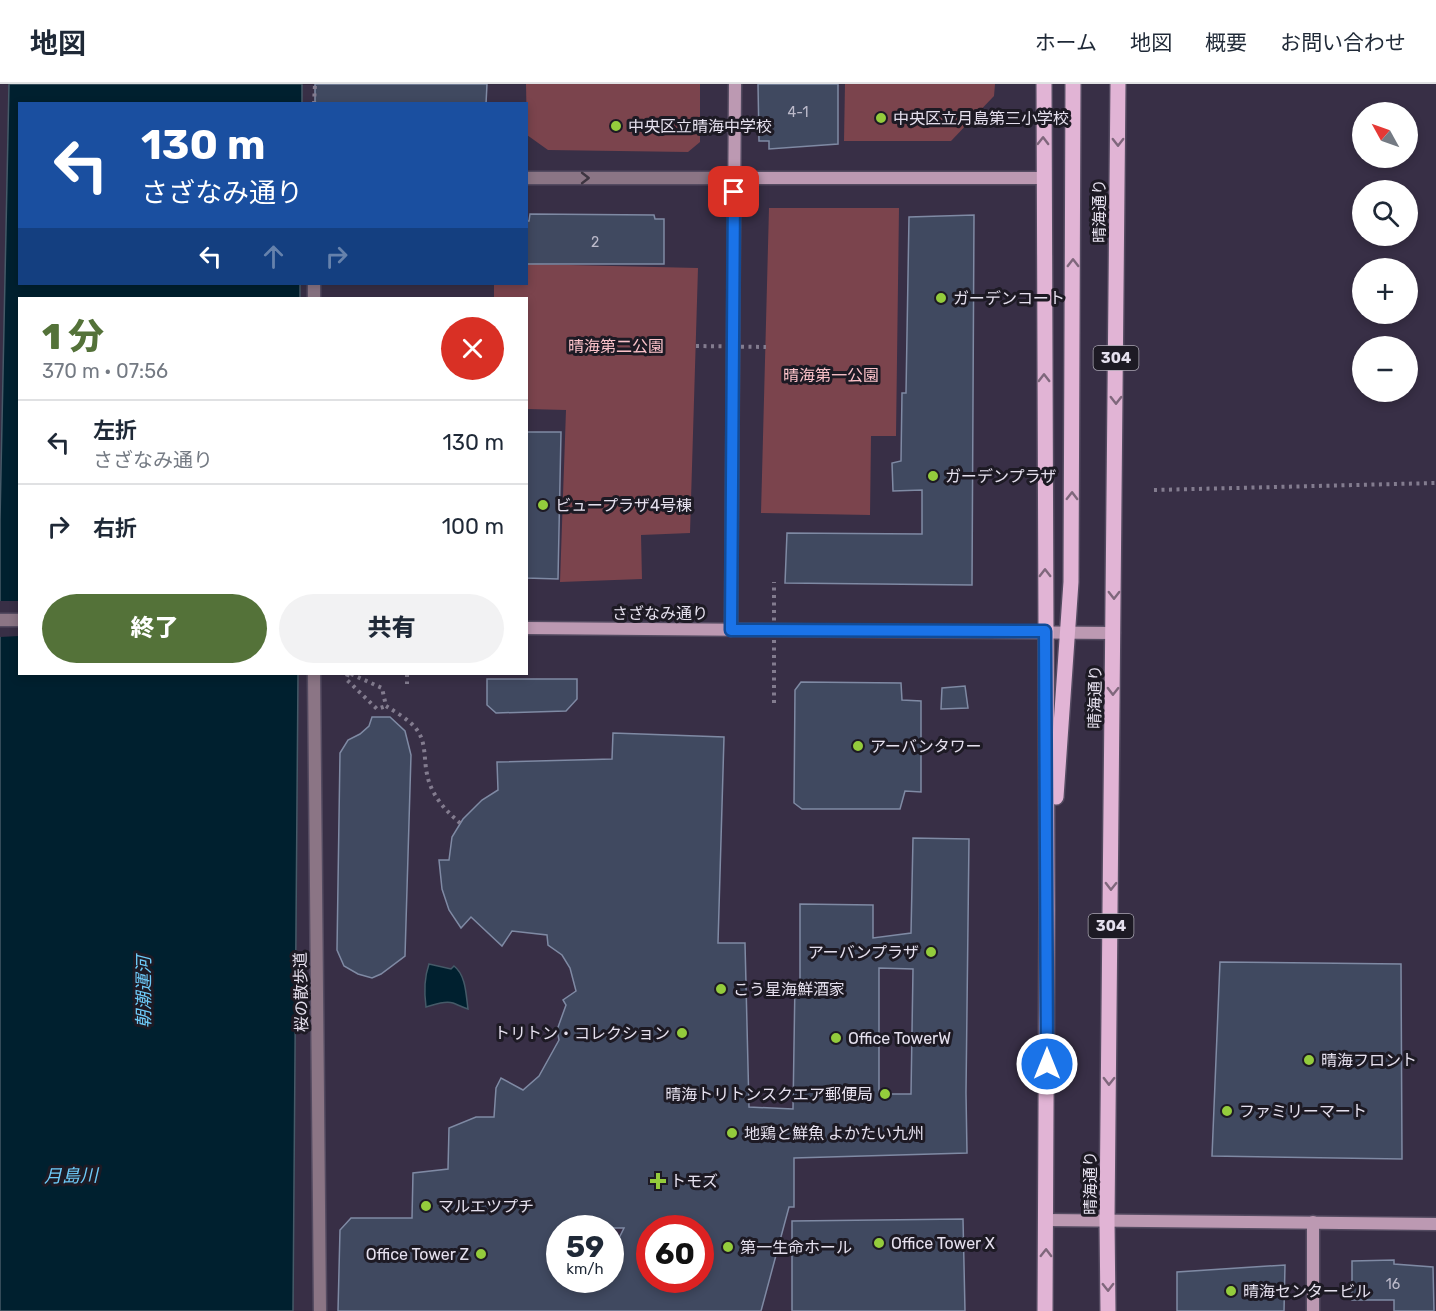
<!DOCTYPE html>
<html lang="ja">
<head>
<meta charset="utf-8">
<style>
  body { margin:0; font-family:Rubik,"Noto Sans JP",sans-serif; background:#f2f2f3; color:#1f2937; height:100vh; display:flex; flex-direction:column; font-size:22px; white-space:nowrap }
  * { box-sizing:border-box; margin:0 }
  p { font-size:20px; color:#747a83 }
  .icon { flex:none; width:33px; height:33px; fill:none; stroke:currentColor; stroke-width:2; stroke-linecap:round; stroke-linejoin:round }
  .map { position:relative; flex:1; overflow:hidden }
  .details { position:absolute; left:18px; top:213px; width:510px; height:378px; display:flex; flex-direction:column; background:#fff; border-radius:0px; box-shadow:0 3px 9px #0003 }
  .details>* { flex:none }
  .guide { position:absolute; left:18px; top:18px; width:510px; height:183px; border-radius:0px; box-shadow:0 3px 9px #0003; background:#1a4fa0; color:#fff; overflow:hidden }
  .needle { width:39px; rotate:310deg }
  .controls { position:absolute; left:1352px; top:18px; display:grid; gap:12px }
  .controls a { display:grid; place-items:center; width:66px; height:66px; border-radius:50%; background:#fff; box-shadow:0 3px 9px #0003; font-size:30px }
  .speed { position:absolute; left:546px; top:1131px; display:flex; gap:12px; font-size:30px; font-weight:700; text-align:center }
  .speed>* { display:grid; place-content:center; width:78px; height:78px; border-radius:50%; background:#fff; box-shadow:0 3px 9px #0003; line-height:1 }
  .speed small { font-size:15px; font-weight:400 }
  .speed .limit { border:9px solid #d22; background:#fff; color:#111 }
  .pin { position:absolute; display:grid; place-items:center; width:51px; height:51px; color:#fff; margin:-26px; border-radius:12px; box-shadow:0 3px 9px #0006 }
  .me { position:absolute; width:66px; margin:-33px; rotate:0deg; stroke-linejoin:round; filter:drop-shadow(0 0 4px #0008) }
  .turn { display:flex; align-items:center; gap:21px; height:126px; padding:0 24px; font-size:27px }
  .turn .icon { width:78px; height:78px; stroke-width:2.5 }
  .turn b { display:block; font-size:42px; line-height:51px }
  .lanes { display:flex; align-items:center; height:57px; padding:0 24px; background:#0003; justify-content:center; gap:30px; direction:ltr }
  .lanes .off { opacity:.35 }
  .round { display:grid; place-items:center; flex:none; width:63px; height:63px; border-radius:32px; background:#f2f2f3 }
  .overview { display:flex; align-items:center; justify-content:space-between; height:102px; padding:0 24px }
  h1 { font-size:36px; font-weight:800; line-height:45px; color:#547239 }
  .action { display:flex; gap:12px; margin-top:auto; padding:12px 24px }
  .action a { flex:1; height:69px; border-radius:36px; background:#547239; color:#fff; font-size:24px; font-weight:800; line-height:69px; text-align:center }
  .action a+a { background:#f2f2f3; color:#1f2937 }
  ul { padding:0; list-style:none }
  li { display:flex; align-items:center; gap:18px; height:84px; padding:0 24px; border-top:2px solid #e0e1e3 }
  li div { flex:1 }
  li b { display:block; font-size:22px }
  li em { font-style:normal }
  header { display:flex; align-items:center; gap:36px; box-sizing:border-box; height:84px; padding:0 30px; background:#fff; border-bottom:2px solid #e0e1e3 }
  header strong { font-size:28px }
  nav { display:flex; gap:33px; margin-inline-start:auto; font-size:21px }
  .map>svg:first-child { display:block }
  .green { fill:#7b444d }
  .water { fill:#00202f; stroke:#455a68; stroke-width:1.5 }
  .pier { fill:#382f46 }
  .building { fill:#404960; stroke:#7f8aa4; stroke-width:1.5; fill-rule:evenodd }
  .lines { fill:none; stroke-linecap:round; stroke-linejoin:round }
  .street-casing { stroke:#544b61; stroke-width:15 }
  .secondary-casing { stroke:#544b61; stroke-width:15 }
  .primary-casing { stroke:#544b61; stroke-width:18 }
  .path { stroke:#837c8f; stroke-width:4; stroke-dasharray:3 4.5; stroke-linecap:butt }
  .street { stroke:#8b7585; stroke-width:12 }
  .secondary { stroke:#bc99b2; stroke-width:12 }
  .primary { stroke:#e1b4d5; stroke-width:15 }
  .path-bridge { stroke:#837c8f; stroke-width:4; stroke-dasharray:3 4.5; stroke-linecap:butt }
  .oneway { stroke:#7f677c }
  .oneway2 { stroke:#3e3541 }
  .route-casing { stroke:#114b97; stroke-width:15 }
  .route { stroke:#1a73e8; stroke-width:10 }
  .poi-dot { fill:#94cc3c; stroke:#1d1a24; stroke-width:2 }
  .labels { text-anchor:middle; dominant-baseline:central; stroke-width:6; stroke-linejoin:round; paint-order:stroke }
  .number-label { font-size:14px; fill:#bcbaca }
  .shield { fill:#1d1a24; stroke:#a9a5b1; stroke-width:1.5 }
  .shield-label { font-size:15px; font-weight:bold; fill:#e5e0ee }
  .poi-label { font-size:16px; fill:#e5e0ee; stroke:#1d1a24; text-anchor:start }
  .street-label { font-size:16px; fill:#e5e0ee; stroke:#1d1a24 }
  .park-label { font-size:16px; fill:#fbc2c9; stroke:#1d1a24 }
  .water-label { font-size:18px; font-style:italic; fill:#6ecbf9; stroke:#1d1a24 }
</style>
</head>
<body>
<header>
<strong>地図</strong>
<nav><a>ホーム</a><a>地図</a><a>概要</a><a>お問い合わせ</a></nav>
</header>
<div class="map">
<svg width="1436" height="1227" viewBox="0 0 1436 1227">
  <rect width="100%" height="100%" fill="#382f46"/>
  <g class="green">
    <polygon points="526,0 700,0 700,58 688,68 548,66 527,51"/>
    <polygon points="845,0 995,0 994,12 951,57 844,57"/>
    <polygon points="769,124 899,124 896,352 871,352 870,431 761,429"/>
    <polygon points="527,180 698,184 690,449 641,451 642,495 560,498 566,326 527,325 526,214 494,214 494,200 526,200"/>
  </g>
  <g class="water">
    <polygon points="9,0 302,0 302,19 20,20 20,200 300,200 300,214 20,214 20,590 298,590 293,1227 0,1227 0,436"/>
    <path d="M 429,880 L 451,885 L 454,882 C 466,891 466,911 468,925 C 462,923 458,921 453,919 C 444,916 434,921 426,923 C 424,908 424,894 429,880 Z"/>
  </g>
  <polygon class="pier" points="0,517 19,517 19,552 0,553"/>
  <g class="building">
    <polygon points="315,0 487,0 486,20 315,20"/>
    <polygon points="758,0 838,0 838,60 769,65 769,57 759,57"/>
    <polygon points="530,130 654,131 655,135 664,135 664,180 526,180 526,137 529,137"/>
    <polygon points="974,131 972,501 785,499 787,449 922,450 922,406 893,407 892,379 901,377 902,309 906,309 909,133"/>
    <polygon points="526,348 561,348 558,495 526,494"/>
    <polygon points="487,595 577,595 577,615 566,627 496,629 487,621"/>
    <polygon points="801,598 901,599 902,616 921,617 921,708 905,707 900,725 802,725 794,719 795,606"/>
    <polygon points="965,602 968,624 941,625 942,604"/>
    <polygon points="372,633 390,633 405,647 411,671 405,872 381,890 372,894 358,890 344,882 337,866 340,669 348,656 360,650 369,642"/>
    <path d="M 613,649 L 724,653 L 718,859 L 745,859 L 749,1023 L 793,1025 L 795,898 L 800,898 L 800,820 L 873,821 L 873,854 L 911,849 L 913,754 L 969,755 L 966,1009 L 967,1069 L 794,1074 L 794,1123 L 789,1123 L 761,1227 L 338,1227 L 340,1146 L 351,1134 L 412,1134 L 413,1089 L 448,1085 L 449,1044 L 476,1033 L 494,1033 L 496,1004 L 501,994 L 523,1006 L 539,992 L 559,956 L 557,946 L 566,921 L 563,916 L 576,907 L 570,884 L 562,871 L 548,861 L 547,851 L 512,847 L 502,862 L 471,833 L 461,844 L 449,826 L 442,805 L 439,776 L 449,776 L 452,753 L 463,735 L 482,716 L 498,706 L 497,678 L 612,675 ZM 879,884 L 913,885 L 911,1010 L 879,1010 ZM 560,1144 L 624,1144 L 610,1172 L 610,1196 L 560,1196 ZM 650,1144 L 700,1144 L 700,1196 L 650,1196 Z"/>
    <polygon points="1220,878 1401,880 1402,1075 1212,1072"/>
    <polygon points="963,1135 965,1227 792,1227 792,1137"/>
    <polygon points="1394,1176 1394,1180 1433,1183 1434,1227 1394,1227 1394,1216 1352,1216 1352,1177"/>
    <polygon points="1285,1181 1284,1227 1177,1227 1177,1188"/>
  </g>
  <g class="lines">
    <g class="street-casing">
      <g id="street">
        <polyline points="526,94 734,94"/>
        <polyline points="314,214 314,200"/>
        <polyline points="0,536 20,536"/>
        <polyline points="314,590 320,1227"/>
      </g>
    </g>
    <g class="secondary-casing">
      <g id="secondary">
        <polyline points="734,94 1042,94"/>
        <polyline points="526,544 1114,549"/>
        <polyline points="731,546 735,0"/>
        <polyline points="1046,1136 1436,1140"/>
        <polyline points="1313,1138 1313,1227"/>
      </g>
    </g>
    <g class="primary-casing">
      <g id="primary">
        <polyline points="1044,0 1047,826 1045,1227"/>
        <polyline points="1056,713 1071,498 1073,0"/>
        <polyline points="1108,1227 1107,1136 1118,0"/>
      </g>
    </g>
    <g class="path">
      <polyline points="314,20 315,0"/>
      <polyline points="1154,406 1436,399"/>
      <polyline points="348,590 346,595 377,625 386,622"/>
      <path d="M 351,590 L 382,604 L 386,622 C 397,629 412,637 419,649 C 426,661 424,677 427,690 C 431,711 445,726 460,739"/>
      <polyline points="407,590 407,600"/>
    </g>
    <use href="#street" class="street"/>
    <use href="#secondary" class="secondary"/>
    <use href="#primary" class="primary"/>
    <g class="path-bridge">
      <polyline points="696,262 766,263"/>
      <polyline points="774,619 774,498"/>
    </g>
  </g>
  <defs><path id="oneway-chevron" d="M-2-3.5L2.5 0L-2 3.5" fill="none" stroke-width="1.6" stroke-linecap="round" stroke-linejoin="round" transform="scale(1.5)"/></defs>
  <g class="oneway">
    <use href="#oneway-chevron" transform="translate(1043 57) rotate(-89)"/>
    <use href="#oneway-chevron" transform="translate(1118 58) rotate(90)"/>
    <use href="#oneway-chevron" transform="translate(1073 179) rotate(-90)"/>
    <use href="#oneway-chevron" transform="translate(1044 294) rotate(-90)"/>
    <use href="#oneway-chevron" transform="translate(1116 316) rotate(90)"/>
    <use href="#oneway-chevron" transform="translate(1072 412) rotate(-89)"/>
    <use href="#oneway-chevron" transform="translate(1045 489) rotate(-90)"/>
    <use href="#oneway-chevron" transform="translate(1114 511) rotate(90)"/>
    <use href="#oneway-chevron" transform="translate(1113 607) rotate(91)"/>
    <use href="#oneway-chevron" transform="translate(1111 802) rotate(91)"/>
    <use href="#oneway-chevron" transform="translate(1109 997) rotate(91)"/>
    <use href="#oneway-chevron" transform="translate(1046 1169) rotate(-89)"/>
    <use href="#oneway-chevron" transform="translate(1108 1203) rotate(89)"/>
  </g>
  <use class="oneway2" href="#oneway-chevron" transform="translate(585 94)"/>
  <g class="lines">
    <g class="route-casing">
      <polyline id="route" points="734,108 731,546 1045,547 1047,980"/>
    </g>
    <use href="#route" class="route"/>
  </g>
  <g class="poi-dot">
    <circle cx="881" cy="34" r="6"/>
    <circle cx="616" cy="42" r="6"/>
    <circle cx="941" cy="214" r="6"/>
    <circle cx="933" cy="392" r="6"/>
    <circle cx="543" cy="421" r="6"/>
    <circle cx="858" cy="662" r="6"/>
    <circle cx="931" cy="868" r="6"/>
    <circle cx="721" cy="905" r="6"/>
    <circle cx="682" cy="949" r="6"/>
    <circle cx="836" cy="954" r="6"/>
    <circle cx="1309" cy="976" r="6"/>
    <circle cx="885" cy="1010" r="6"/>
    <circle cx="1227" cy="1027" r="6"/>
    <circle cx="732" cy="1049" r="6"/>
    <path d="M655 1088h6v6h6v6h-6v6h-6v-6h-6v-6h6z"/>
    <circle cx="426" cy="1122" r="6"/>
    <circle cx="879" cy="1159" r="6"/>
    <circle cx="728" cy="1163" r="6"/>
    <circle cx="481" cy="1170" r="6"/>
    <circle cx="1231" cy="1207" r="6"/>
  </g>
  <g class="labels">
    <g class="number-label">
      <text x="798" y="28">4-1</text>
      <text x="595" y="158">2</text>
      <text x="1393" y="1200">16</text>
    </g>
    <g class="shield">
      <rect x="1093.5" y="262" width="45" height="24" rx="4.5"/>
      <rect x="1088.5" y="830" width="45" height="24" rx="4.5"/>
    </g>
    <g class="shield-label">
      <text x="1116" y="274">304</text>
      <text x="1111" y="842">304</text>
    </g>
    <g class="poi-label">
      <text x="893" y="34">中央区立月島第三小学校</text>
      <text x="628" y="42">中央区立晴海中学校</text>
      <text x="953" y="214">ガーデンコート</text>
      <text x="945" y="392">ガーデンプラザ</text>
      <text x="555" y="421">ビュープラザ4号棟</text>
      <text x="870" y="662">アーバンタワー</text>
      <text x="919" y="868" text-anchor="end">アーバンプラザ</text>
      <text x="733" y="905">こう星海鮮酒家</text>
      <text x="670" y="949" text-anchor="end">トリトン・コレクション</text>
      <text x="848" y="954">Office TowerW</text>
      <text x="1321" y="976">晴海フロント</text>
      <text x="873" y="1010" text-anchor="end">晴海トリトンスクエア郵便局</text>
      <text x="1239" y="1027">ファミリーマート</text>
      <text x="744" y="1049">地鶏と鮮魚 よかたい九州</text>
      <text x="670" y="1097">トモズ</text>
      <text x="438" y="1122">マルエツプチ</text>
      <text x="891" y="1159">Office Tower X</text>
      <text x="740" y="1163">第一生命ホール</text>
      <text x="469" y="1170" text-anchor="end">Office Tower Z</text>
      <text x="1243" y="1207">晴海センタービル</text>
    </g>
    <g class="street-label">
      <text transform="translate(1099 127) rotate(-90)">晴海通り</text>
      <text x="660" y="529">さざなみ通り</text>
      <text transform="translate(1095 613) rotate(-89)">晴海通り</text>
      <text transform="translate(301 908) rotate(-91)">桜の散歩道</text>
      <text transform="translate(1090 1099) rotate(-90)">晴海通り</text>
    </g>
    <g class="park-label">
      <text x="616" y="262">晴海第二公園</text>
      <text x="831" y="291">晴海第一公園</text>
    </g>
    <g class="water-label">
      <text transform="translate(144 908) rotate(-90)">朝潮運河</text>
      <text transform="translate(71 1092) rotate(-1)">月島川</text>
    </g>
  </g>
</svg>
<div class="controls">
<a><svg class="needle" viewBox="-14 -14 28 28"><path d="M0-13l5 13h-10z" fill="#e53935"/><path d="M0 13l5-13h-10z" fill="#747a83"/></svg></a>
<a><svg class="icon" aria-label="search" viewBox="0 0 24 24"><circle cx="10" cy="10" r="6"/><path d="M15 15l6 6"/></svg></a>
<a>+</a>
<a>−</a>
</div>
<div class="speed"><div>59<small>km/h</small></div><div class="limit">60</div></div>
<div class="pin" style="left:734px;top:108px;background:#d93025"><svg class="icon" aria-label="arrive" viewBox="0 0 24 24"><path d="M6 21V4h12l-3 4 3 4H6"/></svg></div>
<svg class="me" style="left:1047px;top:980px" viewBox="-20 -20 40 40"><circle r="17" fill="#1a73e8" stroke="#fff" stroke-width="3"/><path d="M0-11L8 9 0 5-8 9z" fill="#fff"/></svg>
<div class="guide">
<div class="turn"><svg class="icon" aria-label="left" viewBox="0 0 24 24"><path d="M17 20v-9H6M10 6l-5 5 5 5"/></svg><div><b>130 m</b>さざなみ通り</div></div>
<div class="lanes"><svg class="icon" aria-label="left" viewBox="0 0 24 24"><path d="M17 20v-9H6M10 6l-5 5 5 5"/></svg><svg class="icon off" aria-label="ahead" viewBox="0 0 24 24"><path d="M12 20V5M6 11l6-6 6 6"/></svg><svg class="icon off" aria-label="right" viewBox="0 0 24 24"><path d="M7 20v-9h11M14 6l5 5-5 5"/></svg></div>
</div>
<section class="details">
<div class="overview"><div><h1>1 分</h1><p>370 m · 07:56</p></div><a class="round" style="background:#d93025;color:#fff"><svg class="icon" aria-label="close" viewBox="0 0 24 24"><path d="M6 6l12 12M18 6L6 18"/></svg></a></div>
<ul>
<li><svg class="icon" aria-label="left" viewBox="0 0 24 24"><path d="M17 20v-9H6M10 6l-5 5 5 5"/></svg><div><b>左折</b><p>さざなみ通り</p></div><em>130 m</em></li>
<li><svg class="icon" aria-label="right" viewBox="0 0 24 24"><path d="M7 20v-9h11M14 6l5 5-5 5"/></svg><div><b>右折</b></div><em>100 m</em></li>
</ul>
<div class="action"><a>終了</a><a>共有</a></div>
</section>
</div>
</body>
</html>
